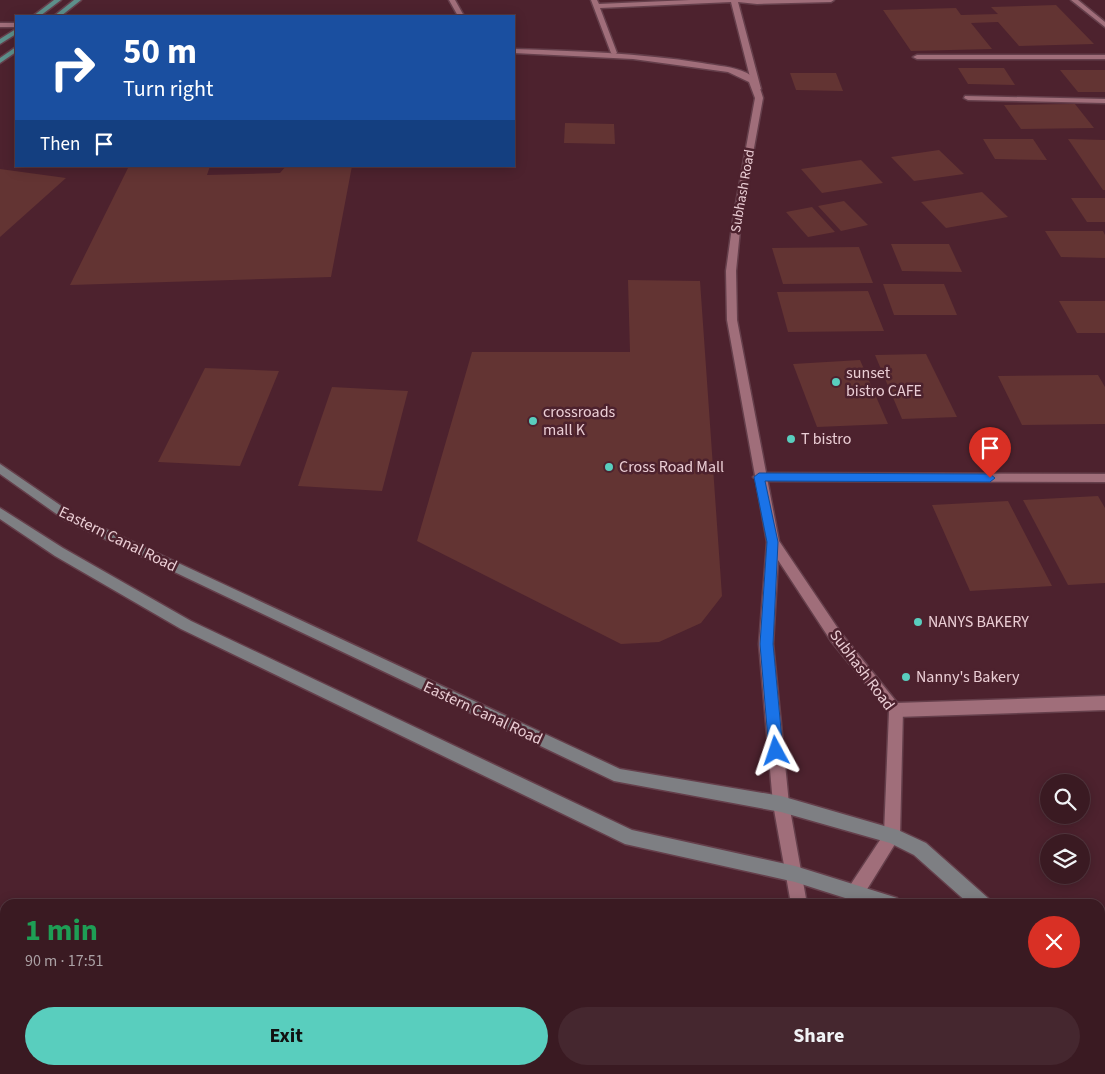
<!DOCTYPE html>
<html lang="en">
<head>
<meta charset="utf-8">
<style>
  body { margin:0; font-family:"Source Sans 3",sans-serif; background:#45272f; color:#f1f3f6; height:100vh; display:flex; flex-direction:column; font-size:19px; white-space:nowrap }
  * { box-sizing:border-box; margin:0 }
  p { font-size:16px; color:#aba1a5 }
  .icon { flex:none; width:28px; height:28px; fill:none; stroke:currentColor; stroke-width:2; stroke-linecap:round; stroke-linejoin:round }
  .map { position:relative; flex:1; overflow:hidden }
  .details { position:absolute; left:0px; top:899px; width:1105px; height:176px; display:flex; flex-direction:column; background:#3a1a22; border-radius:15px 15px 0 0; box-shadow:0 2px 12px #0003,0 0 0 1px #543840 }
  .details>* { flex:none }
  .banner { position:absolute; left:15px; top:15px; width:500px; height:152px; border-radius:0px; box-shadow:0 2px 12px #0003,0 0 0 1px #543840; background:#1a4fa0; color:#fff; overflow:hidden }
  .tools { position:absolute; left:1040px; top:774px; display:grid; gap:10px }
  .tools a { display:grid; place-items:center; width:50px; height:50px; border-radius:50%; background:#3a1a22; box-shadow:0 2px 12px #0003,0 0 0 1px #543840; font-size:25px }
  .pin { position:absolute; display:grid; place-items:center; width:42px; height:42px; color:#fff; margin:-51px -21px; border-radius:50% 50% 50% 0; rotate:-45deg; box-shadow:0 0 5px #0007 }
  .pin .icon { rotate:45deg }
  .me { position:absolute; width:55px; margin:-28px; rotate:355deg; stroke-linejoin:round; filter:drop-shadow(0 0 4px #0008) }
  .turn { display:flex; align-items:center; gap:18px; height:105px; padding:0 25px; font-size:22px }
  .turn .icon { width:65px; height:65px; stroke-width:2.5 }
  .turn b { display:block; font-size:35px; line-height:42px }
  .then { display:flex; align-items:center; height:48px; padding:0 25px; background:#0003; gap:10px; font-size:19px }
  .round { display:grid; place-items:center; flex:none; width:52px; height:52px; border-radius:26px; background:#45272f }
  .overview { display:flex; align-items:center; justify-content:space-between; height:85px; padding:0 25px }
  h1 { font-size:30px; font-weight:700; line-height:38px; color:#1e9e55 }
  .button { display:flex; gap:10px; margin-top:auto; padding:10px 25px }
  .button a { flex:1; height:58px; border-radius:30px; background:#59cebe; color:#111; font-size:20px; font-weight:700; line-height:58px; text-align:center }
  .button a+a { background:#45272f; color:#f1f3f6 }
  .map>svg:first-child { display:block }
  .building { fill:#633433 }
  .lines { fill:none; stroke-linecap:round; stroke-linejoin:round }
  .service-casing { stroke:#653f4b; stroke-width:3 }
  .minor-casing { stroke:#653f4b; stroke-width:3 }
  .tertiary-casing { stroke:#653f4b; stroke-width:3 }
  .secondary-casing { stroke:#653f4b; stroke-width:3 }
  .primary-casing { stroke:#653f4b; stroke-width:3 }
  .service { fill:#a06e7a; fill-rule:evenodd }
  .minor { fill:#a06e7a; fill-rule:evenodd }
  .tertiary { fill:#a06e7a; fill-rule:evenodd }
  .secondary { fill:#7e7f83; fill-rule:evenodd }
  .primary { fill:#5d908b; fill-rule:evenodd }
  .route { fill:#1a73e8; stroke:#114b97 }
  .poi-dot { fill:#59cebe; stroke:#4d222e; stroke-width:2 }
  .labels { text-anchor:middle; dominant-baseline:central; stroke-width:5; stroke-linejoin:round; paint-order:stroke }
  .far-street-label { font-size:14px; fill:#ebced5; stroke:#4d222e }
  .poi-label { font-size:16px; fill:#ebced5; stroke:#4d222e; text-anchor:start }
  .street-label { font-size:16px; fill:#ebced5; stroke:#4d222e }
</style>
</head>
<body>
<div class="map">
<svg width="1105" height="1074" viewBox="0 0 1105 1074">
  <rect width="100%" height="100%" fill="#4d222e"/>
  <g class="building">
    <polygon points="1056,5 1094,44 1019,46 998,22 971,23 992,49 911,51 883,10 956,8 961,15 998,14 991,7"/>
    <polygon points="958,68 1004,68 1015,85 968,84"/>
    <polygon points="1060,70 1105,70 1105,92 1078,92"/>
    <polygon points="790,73 836,73 843,91 796,90"/>
    <polygon points="1075,104 1094,128 1021,129 1004,105"/>
    <polygon points="565,123 614,124 615,144 564,143"/>
    <polygon points="983,139 1033,139 1047,160 995,159"/>
    <polygon points="1068,139 1105,140 1105,190 1103,190"/>
    <polygon points="939,150 964,174 914,181 891,157"/>
    <polygon points="861,160 883,183 822,193 801,169"/>
    <polygon points="129,166 210,166 207,175 280,173 286,166 352,166 331,277 70,285"/>
    <polygon points="0,169 66,178 0,237"/>
    <polygon points="982,192 1008,217 946,228 921,202"/>
    <polygon points="1071,198 1105,198 1105,222 1087,222"/>
    <polygon points="844,201 868,225 841,231 818,206"/>
    <polygon points="812,207 835,232 808,237 786,212"/>
    <polygon points="1045,231 1103,231 1105,235 1105,258 1061,257"/>
    <polygon points="891,244 949,244 962,272 902,271"/>
    <polygon points="859,247 873,283 783,284 772,248"/>
    <polygon points="628,280 700,281 722,596 701,623 659,642 621,644 417,541 472,352 630,352"/>
    <polygon points="883,284 944,284 957,315 894,315"/>
    <polygon points="868,291 884,331 788,332 777,292"/>
    <polygon points="1059,301 1105,301 1105,333 1077,333"/>
    <polygon points="926,354 957,417 902,419 875,355"/>
    <polygon points="860,360 888,424 817,427 793,364"/>
    <polygon points="205,368 279,371 240,466 158,462"/>
    <polygon points="1098,375 1105,387 1105,424 1022,425 998,376"/>
    <polygon points="332,387 408,391 382,491 298,486"/>
    <polygon points="1098,496 1105,508 1105,583 1068,585 1023,500"/>
    <polygon points="1008,501 1052,586 970,591 932,505"/>
  </g>
  <g class="lines">
    <g class="service-casing">
      <polygon id="service" points="449,0 455,0 464,16 458,16"/>
    </g>
    <g class="minor-casing">
      <g id="minor">
        <polygon points="591,0 597,0 599,4 690,0 834,0 831,2 757,4 738,2 761,89 757,91 753,89 731,2 600,8 617,53 614,55 611,53"/>
        <rect x="0" y="23" width="16" height="4"/>
        <polygon points="1105,55 1105,59 917,59 913,57 917,55"/>
        <polygon points="965,96 1105,99 1105,103 968,100 964,98"/>
        <polygon points="759,473 1105,474 1105,482 759,481 753,477"/>
        <polygon points="1105,696 1105,710 896,717 891,715 889,710 891,705 896,703"/>
      </g>
    </g>
    <g class="tertiary-casing">
      <g id="tertiary">
        <polygon points="1071,0 1078,0 1105,22 1105,27"/>
        <path d="M 514,49 C 577,51 639,53 702,63 C 717,66 733,66 747,73 C 757,79 760,87 763,98 L 741,220 L 736,271 L 737,320 L 779,541 L 841,633 L 903,710 L 900,836 L 861,899 L 855,901 L 849,899 L 847,893 L 849,887 L 884,834 L 889,712 L 831,641 L 778,560 L 773,644 L 789,804 L 807,904 L 791,904 L 773,804 L 759,644 L 767,542 L 727,320 L 726,271 L 733,220 L 755,98 L 749,82 L 728,72 L 633,59 L 514,53 Z"/>
        <polygon points="818,1070 836,1070 837,1074 819,1074"/>
      </g>
    </g>
    <g class="secondary-casing">
      <g id="secondary">
        <polygon points="0,464 73,514 620,769 781,796 898,830 926,843 988,898 990,904 969,904 914,855 890,843 781,812 614,781 65,520 0,474"/>
        <polygon points="0,508 63,548 191,621 632,830 795,866 891,896 897,898 899,904 864,904 795,882 625,844 181,629 55,556 0,519"/>
        <polygon points="1100,1000 1105,1002 1105,1023 1100,1021"/>
        <polygon points="1100,1066 1104,1074 1083,1074 1082,1070 1100,1070"/>
      </g>
    </g>
    <g class="primary-casing">
      <g id="primary">
        <polygon points="54,0 61,0 40,16 33,16"/>
        <polygon points="74,0 81,0 61,16 54,16"/>
        <polygon points="16,29 16,34 0,44 0,39"/>
        <polygon points="16,47 16,52 0,63 0,58"/>
      </g>
    </g>
    <use href="#service" class="service"/>
    <use href="#minor" class="minor"/>
    <use href="#tertiary" class="tertiary"/>
    <use href="#secondary" class="secondary"/>
    <use href="#primary" class="primary"/>
  </g>
  <polygon class="route" points="759,473 990,474 995,478 990,482 765,481 778,542 773,644 783,751 781,755 776,757 771,755 769,751 760,644 767,542 754,477"/>
  <g class="poi-dot">
    <circle cx="836" cy="382" r="5"/>
    <circle cx="533" cy="421" r="5"/>
    <circle cx="791" cy="439" r="5"/>
    <circle cx="609" cy="467" r="5"/>
    <circle cx="918" cy="622" r="5"/>
    <circle cx="906" cy="677" r="5"/>
  </g>
  <g class="labels">
    <g class="far-street-label">
      <text transform="translate(743 191) rotate(-80)">Subhash Road</text>
    </g>
    <g class="poi-label">
      <text x="846" y="373">sunset<tspan x="846" dy="18">bistro CAFE</tspan></text>
      <text x="543" y="412">crossroads<tspan x="543" dy="18">mall K</tspan></text>
      <text x="801" y="439">T bistro</text>
      <text x="619" y="467">Cross Road Mall</text>
      <text x="928" y="622">NANYS BAKERY</text>
      <text x="916" y="677">Nanny's Bakery</text>
    </g>
    <g class="street-label">
      <text transform="translate(118 539) rotate(26)">Eastern Canal Road</text>
      <text transform="translate(862 670) rotate(53)">Subhash Road</text>
      <text transform="translate(483 713) rotate(25)">Eastern Canal Road</text>
    </g>
  </g>
</svg>
<div class="tools">
<a><svg class="icon" aria-label="search" viewBox="0 0 24 24"><circle cx="10" cy="10" r="6"/><path d="M15 15l6 6"/></svg></a>
<a><svg class="icon" aria-label="layers" viewBox="0 0 24 24"><path d="M12 4l9 5-9 5-9-5zM3 14l9 5 9-5"/></svg></a>
</div>
<div class="pin" style="left:990px;top:478px;background:#d93025"><svg class="icon" aria-label="arrive" viewBox="0 0 24 24"><path d="M6 21V4h12l-3 4 3 4H6"/></svg></div>
<svg class="me" style="left:776px;top:751px" viewBox="-20 -20 40 40"><path d="M0-17L14 15 0 8-14 15z" fill="#1a73e8" stroke="#fff" stroke-width="4"/></svg>
<div class="banner">
<div class="turn"><svg class="icon" aria-label="right" viewBox="0 0 24 24"><path d="M7 20v-9h11M14 6l5 5-5 5"/></svg><div><b>50 m</b>Turn right</div></div>
<div class="then">Then<svg class="icon" aria-label="arrive" viewBox="0 0 24 24"><path d="M6 21V4h12l-3 4 3 4H6"/></svg></div>
</div>
<section class="details">
<div class="overview"><div><h1>1 min</h1><p>90 m · 17:51</p></div><a class="round" style="background:#d93025;color:#fff"><svg class="icon" aria-label="close" viewBox="0 0 24 24"><path d="M6 6l12 12M18 6L6 18"/></svg></a></div>
<div class="button"><a>Exit</a><a>Share</a></div>
</section>
</div>
</body>
</html>
